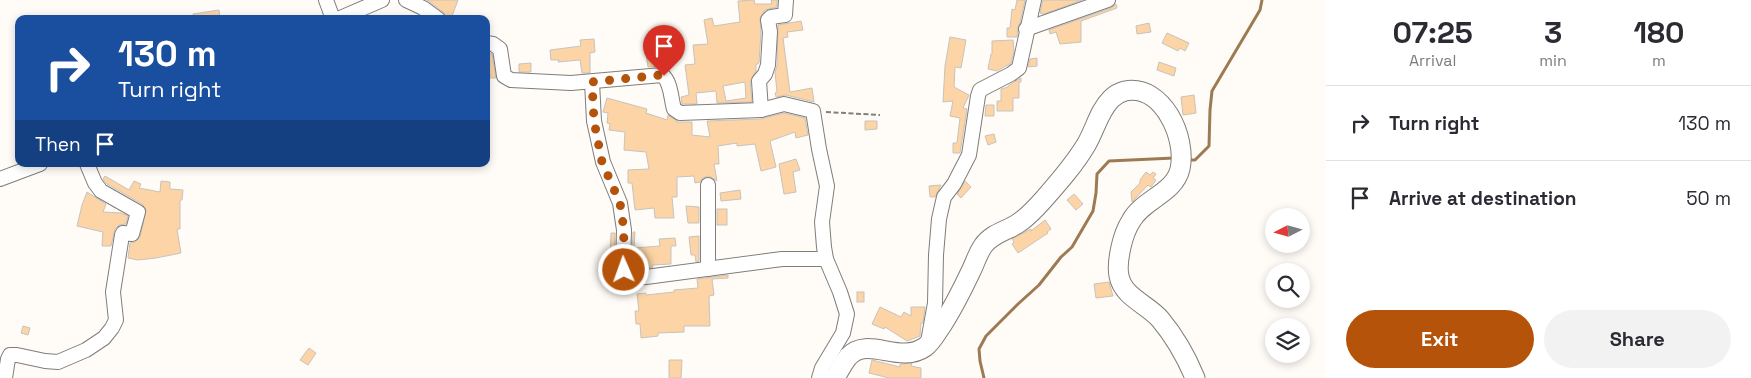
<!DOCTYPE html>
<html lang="en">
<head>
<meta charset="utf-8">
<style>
  body { margin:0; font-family:"Space Grotesk",sans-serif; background:#f2f2f3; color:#2b2b33; height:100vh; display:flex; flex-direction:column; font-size:19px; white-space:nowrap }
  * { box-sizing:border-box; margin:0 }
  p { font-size:16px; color:#7c7c81 }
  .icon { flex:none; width:28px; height:28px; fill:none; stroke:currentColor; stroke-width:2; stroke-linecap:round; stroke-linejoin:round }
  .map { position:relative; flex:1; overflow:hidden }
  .details { display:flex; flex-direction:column; background:#fff; width:425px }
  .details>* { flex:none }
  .hud { position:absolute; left:15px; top:15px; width:475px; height:152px; border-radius:10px; box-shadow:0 2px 8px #0003; background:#1a4fa0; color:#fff; overflow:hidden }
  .needle { width:32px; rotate:264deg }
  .buttons { position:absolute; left:1265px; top:208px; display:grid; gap:10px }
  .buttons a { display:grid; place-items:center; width:45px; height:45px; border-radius:50%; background:#fff; box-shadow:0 2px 8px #0003; font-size:25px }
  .pin { position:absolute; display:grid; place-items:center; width:42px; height:42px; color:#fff; margin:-51px -21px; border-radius:50% 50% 50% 0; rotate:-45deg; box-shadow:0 0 5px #0007 }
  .pin .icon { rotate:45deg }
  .me { position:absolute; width:55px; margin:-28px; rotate:358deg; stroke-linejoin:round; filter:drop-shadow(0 0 4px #0008) }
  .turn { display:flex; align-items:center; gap:18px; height:105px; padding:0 20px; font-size:22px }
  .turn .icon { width:65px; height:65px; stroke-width:2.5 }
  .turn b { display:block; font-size:35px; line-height:42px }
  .then { display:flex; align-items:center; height:48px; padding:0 20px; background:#0003; gap:10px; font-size:19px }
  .eta { display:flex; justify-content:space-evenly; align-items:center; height:85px; text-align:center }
  .eta b { font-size:30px; font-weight:600; line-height:35px }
  .action { display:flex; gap:10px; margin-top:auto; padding:10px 20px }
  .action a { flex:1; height:58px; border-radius:30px; background:#b45309; color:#fff; font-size:20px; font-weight:600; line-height:58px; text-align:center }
  .action a+a { background:#f2f2f3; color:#2b2b33 }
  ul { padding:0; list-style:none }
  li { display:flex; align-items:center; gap:15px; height:75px; padding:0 20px; border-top:1px solid #e1e1e2 }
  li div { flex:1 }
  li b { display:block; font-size:19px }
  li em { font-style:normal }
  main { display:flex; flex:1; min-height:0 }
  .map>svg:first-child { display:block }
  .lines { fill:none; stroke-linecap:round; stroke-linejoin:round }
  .stream { stroke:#9d7b52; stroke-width:3 }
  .building { fill:#fcd4a5; stroke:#c8c3bd; fill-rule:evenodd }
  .minor-casing { stroke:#817d78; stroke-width:16 }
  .major-casing { stroke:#817d78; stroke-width:21 }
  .path { stroke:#827f7c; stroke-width:2; stroke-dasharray:5 2.5; stroke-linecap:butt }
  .minor { stroke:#fff; stroke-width:14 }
  .major { stroke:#fff; stroke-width:19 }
  .route { stroke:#b45309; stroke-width:9; stroke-dasharray:0 16.2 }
</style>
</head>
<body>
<main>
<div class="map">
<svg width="1326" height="378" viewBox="0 0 1326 378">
  <rect width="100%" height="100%" fill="#fffbf6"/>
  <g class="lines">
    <g class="stream">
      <polyline points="1188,160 1195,160 1209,146 1210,110 1212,91 1260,10 1262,0"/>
      <polyline points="984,378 980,361 979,349 986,336 1018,304 1039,285 1061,257 1072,247 1093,211 1096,193 1097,174 1109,161 1174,158"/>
    </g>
  </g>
  <g class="building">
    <polygon points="427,0 458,0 451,19 447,19 443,12"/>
    <path d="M 754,0 L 755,4 L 772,4 L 771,0 L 777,0 L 777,7 L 765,10 L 760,18 L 761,32 L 759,63 L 756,65 L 756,71 L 750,81 L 752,102 L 717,103 L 716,91 L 696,93 L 697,104 L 682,104 L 681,97 L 689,95 L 685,65 L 695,64 L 693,45 L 708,44 L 704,20 L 712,18 L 714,26 L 740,22 L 738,1 ZM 745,82 L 746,98 L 726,101 L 723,86 Z"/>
    <polygon points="1017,0 1025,0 1020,23 1018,27 1017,37 1007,37 1007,28 1010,28 1012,9 1015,10"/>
    <polygon points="1043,0 1082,0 1044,14 1040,13"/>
    <polygon points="1116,4 1117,8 1081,21 1081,42 1060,44 1056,32 1050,34 1049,30 1111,8"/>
    <polygon points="219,10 220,19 193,19 193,14"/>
    <polygon points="801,21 803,30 787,32 788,37 783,38 790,92 812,88 814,102 786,95 776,97 775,93 777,92 775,72 777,66 778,25"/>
    <polygon points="1149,23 1151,32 1137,34 1136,26"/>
    <polygon points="1167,33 1189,43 1185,51 1180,48 1178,51 1162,43"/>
    <polygon points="950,37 966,40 961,68 955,67 954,87 969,95 963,108 967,109 960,153 953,153 953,143 957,143 960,118 950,116 953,101 943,102 945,66"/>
    <polygon points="594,39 595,52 590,53 590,73 582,73 580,60 558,62 559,60 551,60 550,50 581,46 580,40"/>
    <polygon points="1013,40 1014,51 1011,63 997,71 988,69 991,54 992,54 992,41"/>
    <polygon points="658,47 659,56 669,55 670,69 662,66 648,67 645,48"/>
    <polygon points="486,52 492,54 496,78 490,78 490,74 486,74"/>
    <polygon points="1037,58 1037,66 1028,67 1030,59"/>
    <polygon points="1159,62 1176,68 1174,76 1157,70"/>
    <polygon points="531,63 531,72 519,72 519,64"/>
    <polygon points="1021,78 1021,82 1019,82 1019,98 1013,98 1013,111 997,111 997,101 1001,101 1001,89 1008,87 1008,86"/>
    <polygon points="1194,95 1196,113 1183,115 1181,97"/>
    <polygon points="607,98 647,109 646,113 667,120 668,115 677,121 676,122 692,122 692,135 710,137 707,121 761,119 784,113 805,118 808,135 796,138 795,132 770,141 776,167 761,171 755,144 737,146 737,143 718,146 719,164 714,164 717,181 708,176 703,178 700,182 695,183 694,176 677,177 677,197 672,197 674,218 655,218 654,208 635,210 632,183 628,183 628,170 649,169 646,152 624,150 625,132 609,130 610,124 607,123 608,113 603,112"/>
    <polygon points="986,105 994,105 994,116 985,116"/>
    <polygon points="865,121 877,121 877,129 865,130"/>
    <polygon points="994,134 996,142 988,145 985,136"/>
    <polygon points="796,159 800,170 793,172 796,192 784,194 779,164"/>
    <polygon points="1146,172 1150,175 1153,172 1156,174 1153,178 1156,180 1151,187 1148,185 1132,202 1131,192 1140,183 1140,180"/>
    <polygon points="105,176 129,190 134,181 141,184 139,188 160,192 161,181 170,182 170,189 183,190 182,200 180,200 180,229 177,229 181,253 156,258 138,260 128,258 130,243 135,242 140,237 146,210 142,204 107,184 103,179"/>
    <polygon points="965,181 971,187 961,198 957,194"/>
    <polygon points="941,185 935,197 930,197 929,186"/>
    <polygon points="740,190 741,199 721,201 720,193"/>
    <polygon points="87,192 106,204 103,212 121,213 128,216 126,224 119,225 115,229 111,246 102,246 103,232 77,226 82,205"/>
    <polygon points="1074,194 1083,204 1076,210 1067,200"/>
    <polygon points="686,206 699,207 699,223 688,223"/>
    <rect x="717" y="209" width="10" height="16"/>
    <polygon points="1045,220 1051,229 1047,232 1048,233 1018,253 1012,244 1014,242 1012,239 1031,229 1031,231"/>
    <polygon points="633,232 635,232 634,248 660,246 659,239 675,238 676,246 671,246 671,264 652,265 653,267 645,268 633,267 632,264"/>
    <polygon points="611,233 615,233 614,261 610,261"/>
    <polygon points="699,236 699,261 696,262 695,255 691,255 689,237"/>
    <polygon points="728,275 728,278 712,279 714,295 709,296 710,326 684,326 684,332 658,333 658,336 641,338 640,324 636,324 635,311 639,311 637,294 646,293 646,295 674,292 674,290 698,288 697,279"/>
    <polygon points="1109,282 1113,296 1096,298 1094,284"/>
    <rect x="857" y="292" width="7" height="10"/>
    <polygon points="880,307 901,317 904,312 911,316 911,307 925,307 923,323 921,323 920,336 907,341 885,327 884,329 872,324"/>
    <polygon points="23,326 30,328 28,335 21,333"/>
    <polygon points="309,348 316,353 308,365 300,360"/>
    <polygon points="669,360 682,360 681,378 669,378"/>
    <polygon points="872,360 900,367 900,364 912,363 911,366 921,368 921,378 889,378 869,373"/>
  </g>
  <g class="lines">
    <g class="minor-casing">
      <g id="minor">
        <polyline points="326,0 333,19"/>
        <polyline points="406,0 423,8 438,19"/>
        <polyline points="338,19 382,0"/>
        <polyline points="1026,29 1108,0"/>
        <path d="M 486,43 L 493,44 L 500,49 L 504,76 L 511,80 L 571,83 L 662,75 C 671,81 671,99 674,109 L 680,113 L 761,110 L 784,104 L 813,111 L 819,149 L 827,186 L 822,222 L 824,247 L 826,259 L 840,292 L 847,314 L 843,333 L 822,368 L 819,378"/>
        <polyline points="592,82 594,121 603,162 620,203 624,230 623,266 628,276 633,278 646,277 782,259 826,259"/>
        <polyline points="761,110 759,81 765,74 768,65 770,32 768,20 771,17 785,15 786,0"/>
        <polyline points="0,179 40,164"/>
        <polyline points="708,185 708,269"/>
        <polyline points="928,342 935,303 936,255 939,219 944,197 954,184 969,155 978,96 980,90 1011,74 1019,68 1034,0"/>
        <polyline points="5,378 8,359 10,355 17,355 45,361 58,362 86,350 104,338 112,328 116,320 113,292 122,235 123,233 132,234 138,212 101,191 95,183 87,164"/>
      </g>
    </g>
    <g class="major-casing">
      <path id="major" d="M 835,378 C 839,371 843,363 848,357 C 868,335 899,365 925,347 C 932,342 937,332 942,325 C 953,308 962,290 971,271 C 975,263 978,253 983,246 C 991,234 1006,231 1017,224 C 1027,218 1036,208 1044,199 C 1059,182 1074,165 1086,145 C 1095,130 1099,111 1111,99 C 1115,95 1121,92 1125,91 C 1163,84 1187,138 1180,169 C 1174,194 1143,199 1131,221 C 1126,229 1123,238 1121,247 C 1119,256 1117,267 1119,276 C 1123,297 1147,304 1160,319 C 1175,337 1186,356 1195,378"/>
    </g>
    <polyline class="path" points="826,112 880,115"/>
    <use href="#minor" class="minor"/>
    <use href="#major" class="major"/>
  </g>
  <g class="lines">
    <polyline class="route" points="624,270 623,262 624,230 620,203 602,162 594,121 592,82 661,75 664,76"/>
  </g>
</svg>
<div class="buttons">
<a><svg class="needle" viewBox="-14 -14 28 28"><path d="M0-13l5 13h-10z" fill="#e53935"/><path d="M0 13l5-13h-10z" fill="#7c7c81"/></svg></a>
<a><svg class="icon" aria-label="search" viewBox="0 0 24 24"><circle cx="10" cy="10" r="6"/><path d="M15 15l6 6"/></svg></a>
<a><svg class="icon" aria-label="layers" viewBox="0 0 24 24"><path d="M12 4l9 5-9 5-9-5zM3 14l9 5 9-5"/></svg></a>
</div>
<div class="pin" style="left:664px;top:76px;background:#d93025"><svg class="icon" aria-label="arrive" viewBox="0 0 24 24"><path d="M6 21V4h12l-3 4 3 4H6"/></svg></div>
<svg class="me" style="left:624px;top:270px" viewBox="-20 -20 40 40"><circle r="17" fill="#b45309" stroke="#fff" stroke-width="3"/><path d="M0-11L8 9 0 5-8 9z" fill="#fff"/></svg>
<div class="hud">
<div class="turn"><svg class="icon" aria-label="right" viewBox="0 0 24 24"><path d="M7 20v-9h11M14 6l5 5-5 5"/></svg><div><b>130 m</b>Turn right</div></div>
<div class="then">Then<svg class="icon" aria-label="arrive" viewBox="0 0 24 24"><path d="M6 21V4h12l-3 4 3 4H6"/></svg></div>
</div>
</div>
<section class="details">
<div class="eta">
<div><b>07:25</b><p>Arrival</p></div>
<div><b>3</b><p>min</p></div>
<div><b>180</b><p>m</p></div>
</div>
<ul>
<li><svg class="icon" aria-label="right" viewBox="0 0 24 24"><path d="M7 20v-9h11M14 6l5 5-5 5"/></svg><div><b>Turn right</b></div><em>130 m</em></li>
<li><svg class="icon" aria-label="arrive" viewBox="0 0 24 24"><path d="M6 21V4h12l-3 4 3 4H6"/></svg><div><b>Arrive at destination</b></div><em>50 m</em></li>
</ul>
<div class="action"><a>Exit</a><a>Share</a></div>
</section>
</main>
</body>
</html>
